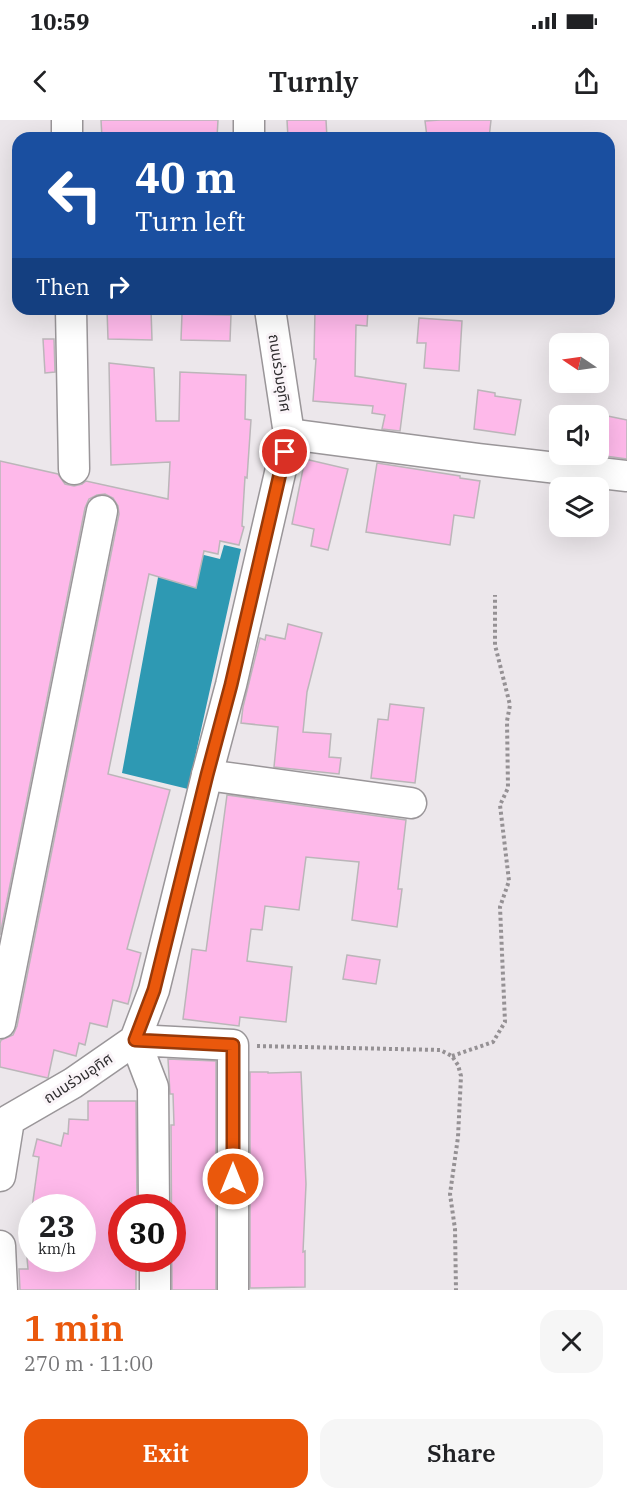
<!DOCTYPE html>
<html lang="en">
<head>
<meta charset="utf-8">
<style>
  body { margin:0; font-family:"IBM Plex Serif","Noto Sans Thai",serif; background:#f6f6f6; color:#202124; height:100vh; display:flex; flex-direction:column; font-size:22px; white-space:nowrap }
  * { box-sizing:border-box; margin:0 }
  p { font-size:20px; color:#757577 }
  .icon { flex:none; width:33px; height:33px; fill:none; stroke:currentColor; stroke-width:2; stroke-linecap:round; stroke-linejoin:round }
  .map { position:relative; height:1170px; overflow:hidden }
  .drawer { display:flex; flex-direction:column; background:#fff; flex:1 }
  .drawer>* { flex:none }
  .banner { position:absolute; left:12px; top:12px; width:603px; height:183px; border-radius:18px; box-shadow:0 6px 24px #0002; background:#1a4fa0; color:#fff; overflow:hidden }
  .needle { width:39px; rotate:283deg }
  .tools { position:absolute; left:549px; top:213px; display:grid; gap:12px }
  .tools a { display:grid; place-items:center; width:60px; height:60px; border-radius:12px; background:#fff; box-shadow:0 6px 24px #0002; font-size:30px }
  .speed { position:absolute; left:18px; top:1074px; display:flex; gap:12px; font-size:30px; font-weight:700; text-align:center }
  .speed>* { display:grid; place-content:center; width:78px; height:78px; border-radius:50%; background:#fff; box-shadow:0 6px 24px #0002; line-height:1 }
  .speed small { font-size:15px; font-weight:400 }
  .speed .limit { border:9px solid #d22; background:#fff; color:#111 }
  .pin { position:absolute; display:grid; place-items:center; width:51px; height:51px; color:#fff; margin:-26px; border:3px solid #fff; border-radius:50%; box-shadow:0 2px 6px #0007 }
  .me { position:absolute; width:66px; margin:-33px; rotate:0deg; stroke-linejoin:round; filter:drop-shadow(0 0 4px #0008) }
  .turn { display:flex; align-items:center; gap:21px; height:126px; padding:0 24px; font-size:27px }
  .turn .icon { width:78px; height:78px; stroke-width:2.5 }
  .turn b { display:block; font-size:42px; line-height:51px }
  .then { display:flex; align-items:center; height:57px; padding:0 24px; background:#0003; gap:12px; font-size:22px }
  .round { display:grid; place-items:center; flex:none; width:63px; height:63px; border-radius:18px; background:#f6f6f6 }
  .overview { display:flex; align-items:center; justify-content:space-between; height:102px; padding:0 24px }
  h1 { font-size:36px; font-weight:600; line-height:45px; color:#ea580c }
  .action { display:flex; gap:12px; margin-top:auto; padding:12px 24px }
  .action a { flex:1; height:69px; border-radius:18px; background:#ea580c; color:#fff; font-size:24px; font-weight:600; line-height:69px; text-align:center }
  .action a+a { background:#f6f6f6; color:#202124 }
  .status { display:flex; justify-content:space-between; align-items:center; height:42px; padding:0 30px; background:#fff; direction:ltr }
  .status svg { height:16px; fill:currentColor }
  header { display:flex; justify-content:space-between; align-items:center; height:78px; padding:0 24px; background:#fff; font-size:27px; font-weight:600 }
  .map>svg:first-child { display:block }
  .water { fill:#2e99b3 }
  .building { fill:#feb9ea; stroke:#bbb6b9; stroke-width:1.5 }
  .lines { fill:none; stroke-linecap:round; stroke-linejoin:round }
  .minor-casing { stroke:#9a9699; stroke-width:33 }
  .path { stroke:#959194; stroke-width:4; stroke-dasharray:3 3; stroke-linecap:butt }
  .minor { stroke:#fff; stroke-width:30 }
  .route-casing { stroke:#983908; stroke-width:15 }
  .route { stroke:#ea580c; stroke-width:10 }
  .labels { text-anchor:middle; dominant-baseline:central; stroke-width:6; stroke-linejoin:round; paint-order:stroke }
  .street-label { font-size:15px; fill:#302e30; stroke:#faf4f8 }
</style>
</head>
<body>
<div class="status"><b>10:59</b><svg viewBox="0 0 49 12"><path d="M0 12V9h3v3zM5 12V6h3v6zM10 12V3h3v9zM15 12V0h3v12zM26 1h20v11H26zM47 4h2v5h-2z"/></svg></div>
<header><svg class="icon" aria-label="back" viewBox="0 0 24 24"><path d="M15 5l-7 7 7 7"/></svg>Turnly<svg class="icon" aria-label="share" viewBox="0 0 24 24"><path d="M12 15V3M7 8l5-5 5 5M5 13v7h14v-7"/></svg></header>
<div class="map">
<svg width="627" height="1170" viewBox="0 0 627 1170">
  <rect width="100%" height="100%" fill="#ece7eb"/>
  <polygon class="water" points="164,425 220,439 224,425 241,429 188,669 122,653"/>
  <g class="building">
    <polygon points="101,0 218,0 217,18 102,18"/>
    <polygon points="287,0 326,0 327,18 288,18"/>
    <polygon points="440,0 491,0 489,18 469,18 469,13 427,17 425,1"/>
    <polygon points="107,189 151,189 152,220 108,219"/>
    <polygon points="315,189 368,189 367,206 356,205 355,256 406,264 400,311 382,309 385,295 372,293 373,286 313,281 316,239 314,239"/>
    <polygon points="182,194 231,195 230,221 181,220"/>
    <polygon points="419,198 462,201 459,251 424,248 426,223 417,223"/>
    <polygon points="43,219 54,219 55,252 45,253"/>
    <polygon points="109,243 154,248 156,301 179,301 180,252 246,255 245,299 251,300 247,358 245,357 242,406 244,407 239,425 220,421 218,434 204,431 196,468 149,454 108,654 170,670 127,829 141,833 128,884 113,880 107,907 90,903 85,925 79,923 76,936 54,930 48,958 0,947 0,923 1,920 13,915 17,906 119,394 118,386 113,378 105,374 97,375 89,379 85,388 0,815 0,341 58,354 65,364 74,366 82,364 86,361 168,379 170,342 111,345"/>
    <polygon points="478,270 495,273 495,276 521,280 515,315 474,309"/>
    <polygon points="598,294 627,300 627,339 598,335"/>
    <polygon points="305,339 348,349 328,430 311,426 314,409 292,404"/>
    <polygon points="377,343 460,356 460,358 480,361 474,398 454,395 450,425 366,412"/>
    <polygon points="288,504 322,513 307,572 303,612 331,614 329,637 341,638 339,654 274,647 278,607 241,603 243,587 260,518 265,520 266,515 285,519"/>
    <polygon points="390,584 424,588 415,663 371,658 378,599 388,600"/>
    <polygon points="227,675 406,700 398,769 402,769 397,807 352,800 359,742 306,737 299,790 265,786 262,810 251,809 247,841 292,847 286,902 240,897 239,906 183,899 192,829 206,831"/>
    <polygon points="347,835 380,840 376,864 343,859"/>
    <polygon points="168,939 216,941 216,1170 172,1170 171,1005 174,1005 173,974 170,974"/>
    <polygon points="250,952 268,952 268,953 301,952 306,1064 303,1132 305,1131 305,1167 250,1168"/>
    <polygon points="88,981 136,981 137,1088 122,1088 122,1138 136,1138 136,1170 20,1170 19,1149 28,1149 27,1138 82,1138 82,1088 32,1088 39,1037 33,1036 37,1019 61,1026 64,1013 68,1014 69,999 88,1000"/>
  </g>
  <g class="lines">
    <g class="minor-casing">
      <g id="minor">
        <polyline points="67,0 67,18"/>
        <polyline points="249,0 249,18"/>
        <polyline points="71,189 74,349"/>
        <polyline points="289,314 479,339 627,356"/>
        <polyline points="207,655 411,683"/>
        <polyline points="0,903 102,391"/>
        <polyline points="0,1056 9,1000 73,963 135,920 154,870 207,655 231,565 289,314 270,189"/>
        <polyline points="154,1088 153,967 135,920 233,925 233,1170"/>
        <polyline points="0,1126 2,1170"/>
        <polyline points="155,1138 155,1170"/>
      </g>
    </g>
    <g class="path">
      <polyline points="257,926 440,930 452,936 458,945 461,956 458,1017 450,1074 455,1109 456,1170"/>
      <polyline points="452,936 493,922 505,902 500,787 509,761 500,685 508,668 507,601 510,585 495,525 495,475"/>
    </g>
    <use href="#minor" class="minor"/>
  </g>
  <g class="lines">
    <g class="route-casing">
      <polyline id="route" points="233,1059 233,925 135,920 154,870 207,655 231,565 285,332"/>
    </g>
    <use href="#route" class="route"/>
  </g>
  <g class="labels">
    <g class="street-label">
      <text transform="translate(280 253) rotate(81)">ถนนร่วมอุทิศ</text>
      <text transform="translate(78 958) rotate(-33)">ถนนร่วมอุทิศ</text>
    </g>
  </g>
</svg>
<div class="tools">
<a><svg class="needle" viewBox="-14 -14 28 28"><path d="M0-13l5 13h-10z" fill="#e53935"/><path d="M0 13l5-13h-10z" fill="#757577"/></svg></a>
<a><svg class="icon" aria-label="sound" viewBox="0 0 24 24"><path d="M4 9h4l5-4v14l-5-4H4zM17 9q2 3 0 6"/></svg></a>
<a><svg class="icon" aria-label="layers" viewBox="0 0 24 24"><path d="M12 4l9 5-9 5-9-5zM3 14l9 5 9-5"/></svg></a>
</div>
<div class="speed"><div>23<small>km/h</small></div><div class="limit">30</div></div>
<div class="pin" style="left:285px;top:332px;background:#d93025"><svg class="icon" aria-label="arrive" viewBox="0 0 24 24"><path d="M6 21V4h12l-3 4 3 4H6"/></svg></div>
<svg class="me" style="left:233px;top:1059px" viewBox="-20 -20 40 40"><circle r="17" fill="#ea580c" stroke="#fff" stroke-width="3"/><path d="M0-11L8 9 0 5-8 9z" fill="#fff"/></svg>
<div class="banner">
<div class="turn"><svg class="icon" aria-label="left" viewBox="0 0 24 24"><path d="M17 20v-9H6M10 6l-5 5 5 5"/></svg><div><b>40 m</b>Turn left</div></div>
<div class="then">Then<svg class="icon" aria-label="right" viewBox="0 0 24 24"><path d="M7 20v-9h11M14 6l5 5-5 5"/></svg></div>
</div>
</div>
<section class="drawer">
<div class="overview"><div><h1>1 min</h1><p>270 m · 11:00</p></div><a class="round"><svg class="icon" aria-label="close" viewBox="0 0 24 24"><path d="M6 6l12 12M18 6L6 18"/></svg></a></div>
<div class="action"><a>Exit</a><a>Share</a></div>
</section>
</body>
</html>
